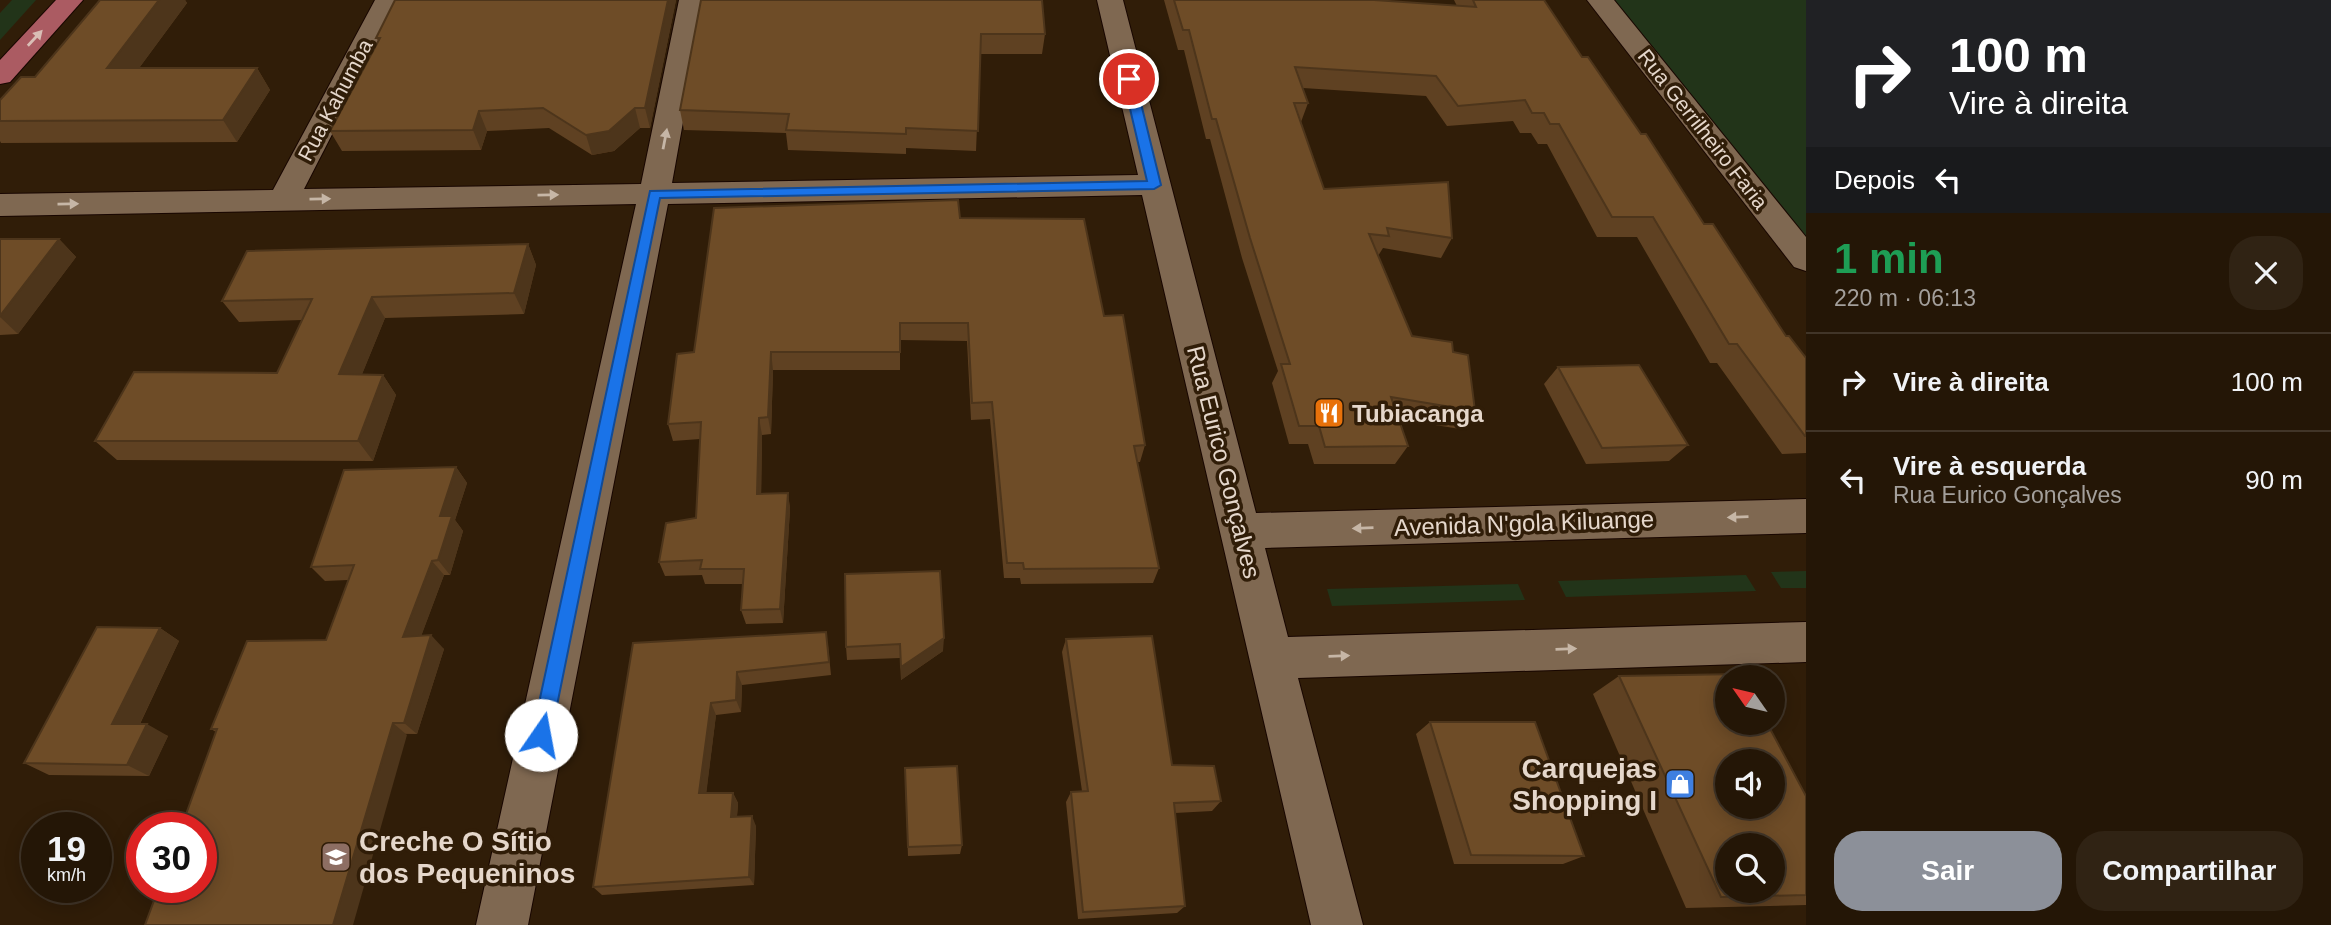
<!DOCTYPE html>
<html lang="pt">
<head>
<meta charset="utf-8">
<style>
  body { margin:0; font-family:Helvetica,sans-serif; background:#302314; color:#f1f3f6; height:100vh; display:flex; flex-direction:column; font-size:26px; white-space:nowrap }
  * { box-sizing:border-box; margin:0 }
  p { font-size:23px; color:#a39f9b }
  .icon { flex:none; width:38px; height:38px; fill:none; stroke:currentColor; stroke-width:2; stroke-linecap:round; stroke-linejoin:round }
  .map { position:relative; flex:1; overflow:hidden }
  .details { display:flex; flex-direction:column; background:#241606; width:525px }
  .details>* { flex:none }
  .hud { background:#202124; color:#fff; overflow:hidden }
  .needle { width:46px; rotate:304deg }
  .buttons { position:absolute; left:1715px; top:665px; display:grid; gap:14px }
  .buttons a { display:grid; place-items:center; width:70px; height:70px; border-radius:50%; background:#241606; box-shadow:0 4px 18px #0003,0 0 0 2px #413528; font-size:35px }
  .speed { position:absolute; left:21px; top:812px; display:flex; gap:14px; font-size:35px; font-weight:700; text-align:center }
  .speed>* { display:grid; place-content:center; width:91px; height:91px; border-radius:50%; background:#241606; box-shadow:0 4px 18px #0003,0 0 0 2px #413528; line-height:1 }
  .speed small { font-size:18px; font-weight:400 }
  .speed .limit { border:10px solid #d22; background:#fff; color:#111 }
  .pin { position:absolute; display:grid; place-items:center; width:60px; height:60px; color:#fff; margin:-30px; border:4px solid #fff; border-radius:50%; box-shadow:0 2px 7px #0007 }
  .me { position:absolute; width:77px; margin:-38px; rotate:12deg; stroke-linejoin:round; filter:drop-shadow(0 0 5px #0008) }
  .turn { display:flex; align-items:center; gap:24px; height:147px; padding:0 28px; font-size:32px }
  .turn .icon { width:91px; height:91px; stroke-width:2.5 }
  .turn b { display:block; font-size:49px; line-height:60px }
  .then { display:flex; align-items:center; height:66px; padding:0 28px; background:#0003; gap:14px; font-size:26px }
  .round { display:grid; place-items:center; flex:none; width:74px; height:74px; border-radius:28px; background:#302314 }
  .overview { display:flex; align-items:center; justify-content:space-between; height:119px; padding:0 28px }
  h1 { font-size:42px; font-weight:800; line-height:52px; color:#1e9e55 }
  .cta { display:flex; gap:14px; margin-top:auto; padding:14px 28px }
  .cta a { flex:1; height:80px; border-radius:28px; background:#8c9099; color:#fff; font-size:28px; font-weight:800; line-height:80px; text-align:center }
  .cta a+a { background:#302314; color:#f1f3f6 }
  ul { padding:0; list-style:none }
  li { display:flex; align-items:center; gap:21px; height:98px; padding:0 28px; border-top:2px solid #413528 }
  li div { flex:1 }
  li b { display:block; font-size:26px }
  li em { font-style:normal }
  main { display:flex; flex:1; min-height:0 }
  .map>svg:first-child { display:block }
  .green { fill:#223419 }
  .lines { fill:none; stroke-linecap:round; stroke-linejoin:round }
  .minor-casing { stroke:#180600; stroke-width:2 }
  .major-casing { stroke:#180600; stroke-width:2 }
  .minor { fill:#7f6851; fill-rule:evenodd }
  .major { fill:#ab5b62; fill-rule:evenodd }
  .wall { fill:#5f4122 }
  .shaded-wall { fill:#4d351b }
  .building { fill:#6e4c27; stroke:#4d351b; stroke-width:2; fill-rule:evenodd }
  .oneway { fill:#d9beb6 }
  .oneway2 { fill:#c6b6a6 }
  .route { fill:#1a73e8; stroke:#114b97; stroke-width:2 }
  .labels { text-anchor:middle; dominant-baseline:central; stroke-width:7; stroke-linejoin:round; paint-order:stroke }
  .far-street-label { font-size:21px; fill:#e5d7cb; stroke:#301d08 }
  .poi-label { font-size:24px; font-weight:bold; fill:#e5d7cb; stroke:#301d08; text-anchor:start }
  .street-label { font-size:24px; fill:#e5d7cb; stroke:#301d08 }
  .near-poi-label { font-size:28px; font-weight:bold; fill:#e5d7cb; stroke:#301d08; text-anchor:end }
</style>
</head>
<body>
<main>
<div class="map">
<svg width="1806" height="925" viewBox="0 0 1806 925">
  <rect width="100%" height="100%" fill="#301d08"/>
  <g class="green">
    <polygon points="12,0 36,0 0,40 0,13"/>
    <polygon points="1600,0 1806,0 1806,259"/>
    <polygon points="1806,571 1806,588 1781,588 1771,572"/>
    <polygon points="1746,575 1756,591 1566,597 1558,581"/>
    <polygon points="1518,584 1525,600 1332,606 1327,589"/>
  </g>
  <g class="lines">
    <g class="minor-casing">
      <g id="minor">
        <polygon points="375,0 401,0 304,189 641,184 679,0 705,0 672,183 1138,175 1097,0 1123,0 1256,513 1806,499 1806,533 1265,548 1288,637 1806,622 1806,662 1298,678 1363,925 1311,925 1142,195 668,204 528,925 476,925 636,204 0,216 0,194 273,190"/>
        <polygon points="1587,0 1614,0 1806,237 1806,271 1794,267"/>
      </g>
    </g>
    <g class="major-casing">
      <polygon id="major" points="56,0 83,0 10,82 0,84 0,60"/>
    </g>
    <use href="#minor" class="minor"/>
    <use href="#major" class="major"/>
  </g>
  <g class="wall">
    <polygon points="100,0 185,0 187,3 139,68 257,68 270,90 237,142 1,143 0,141 0,100 35,77"/>
    <polygon points="395,0 676,0 650,128 640,128 614,151 592,155 549,128 487,131 481,150 342,151 330,131 378,41 376,38"/>
    <polygon points="701,0 1045,34 1042,54 980,54 976,151 906,148 906,154 788,150 786,133 684,130 680,110"/>
    <polygon points="1164,0 1374,0 1457,6 1454,0 1544,0 1582,57 1786,336 1806,358 1806,453 1782,454 1717,363 1710,363 1637,237 1597,237 1547,144 1538,144 1531,133 1520,133 1513,121 1447,126 1426,96 1303,88 1308,103 1301,122 1324,189 1452,238 1441,258 1383,248 1378,256 1412,336 1453,352 1475,411 1460,429 1398,419 1408,446 1395,464 1314,464 1308,444 1289,444 1272,383 1278,371 1242,258 1210,139 1206,139 1184,50 1178,50"/>
    <polygon points="960,218 1104,316 1145,445 1140,462 1137,462 1159,568 1153,583 1021,584 1020,578 1004,578 990,419 971,420 967,341 900,340 900,370 773,370 771,434 762,435 761,494 788,493 790,509 783,623 746,624 741,610 743,584 705,584 702,575 665,576 659,562 696,518 700,439 673,441 668,424 694,352"/>
    <polygon points="0,239 59,239 76,257 18,334 0,335"/>
    <polygon points="528,244 536,265 524,314 385,318 362,374 383,375 396,395 373,461 117,460 95,441 277,373 302,320 239,322 222,301"/>
    <polygon points="1558,367 1688,445 1669,461 1586,464 1544,384"/>
    <polygon points="456,467 467,483 455,520 463,531 450,575 444,575 421,636 444,649 417,734 216,732 211,729 326,640 348,580 325,581 311,567"/>
    <polygon points="845,574 943,651 901,680 900,658 847,660 846,647"/>
    <polygon points="160,628 179,641 140,724 168,736 149,776 49,775 24,763"/>
    <polygon points="1066,639 1172,765 1221,801 1212,811 1175,813 1185,906 1177,913 1078,919 1066,802 1071,792 1082,791 1062,652"/>
    <polygon points="633,643 828,645 831,675 742,685 741,712 716,715 706,793 733,793 738,803 737,817 756,826 754,885 602,895 593,887"/>
    <polygon points="1619,676 1806,796 1806,905 1686,908 1593,694"/>
    <polygon points="1430,722 1584,856 1563,864 1454,864 1416,734"/>
    <polygon points="905,779 962,845 960,854 908,856"/>
  </g>
  <g class="shaded-wall">
    <polygon points="159,0 185,0 187,3 123,90 107,68"/>
    <polygon points="668,0 676,0 650,128 645,108"/>
    <polygon points="257,68 270,90 237,142 223,120"/>
    <polygon points="635,108 640,128 614,151 592,155 586,135"/>
    <polygon points="479,111 487,131 481,150 473,130"/>
    <polygon points="59,239 76,257 18,334 0,317 0,316"/>
    <polygon points="528,244 536,265 524,314 514,293"/>
    <polygon points="372,297 385,318 354,394 339,374"/>
    <polygon points="771,352 773,370 771,434 768,417"/>
    <polygon points="383,375 396,395 373,461 358,441"/>
    <polygon points="759,418 762,435 761,510 757,494"/>
    <polygon points="456,467 467,483 455,520 463,531 450,575 438,560 440,516"/>
    <polygon points="788,493 790,509 783,623 780,609"/>
    <polygon points="432,561 444,575 416,650 403,637"/>
    <polygon points="160,628 179,641 134,736 112,724"/>
    <polygon points="431,635 444,649 417,734 404,723"/>
    <polygon points="944,638 943,651 901,680 901,667"/>
    <polygon points="737,672 742,685 741,712 736,700"/>
    <polygon points="711,703 716,715 705,804 699,793"/>
    <polygon points="393,723 407,735 353,925 333,925"/>
    <polygon points="147,724 168,736 149,776 127,765"/>
    <polygon points="733,793 738,803 736,827 731,817"/>
    <polygon points="752,816 756,826 754,885 749,877"/>
  </g>
  <g class="building">
    <polygon points="100,0 159,0 107,68 257,68 223,120 0,121 0,100 21,77 35,77"/>
    <polygon points="395,0 668,0 645,108 635,108 609,131 586,135 543,108 479,111 473,130 330,131 380,38 376,38"/>
    <polygon points="701,0 1042,0 1045,34 981,34 978,131 906,128 906,134 786,130 789,114 680,110"/>
    <polygon points="1174,0 1374,0 1476,7 1473,0 1544,0 1582,57 1588,57 1641,134 1646,134 1704,224 1713,224 1786,336 1789,336 1806,358 1806,436 1805,436 1737,344 1729,344 1653,217 1612,217 1559,124 1550,124 1544,113 1532,113 1525,100 1458,106 1436,76 1295,67 1308,103 1294,103 1324,189 1448,182 1452,238 1387,228 1389,236 1369,234 1412,336 1452,342 1453,352 1468,355 1475,411 1391,397 1408,446 1325,447 1319,426 1299,426 1281,364 1290,364 1250,238 1216,119 1212,119 1189,30 1183,30"/>
    <polygon points="958,200 960,218 1084,219 1104,316 1123,315 1145,445 1134,446 1159,568 1024,569 1023,563 1007,563 992,402 972,403 968,323 900,323 900,352 771,352 768,417 759,418 757,494 788,493 780,609 741,610 744,569 700,569 702,560 659,562 666,523 696,518 701,422 668,424 677,354 694,352 714,208"/>
    <polygon points="0,239 59,239 0,316"/>
    <polygon points="528,244 514,293 372,297 339,374 383,375 358,441 95,441 134,372 277,373 312,299 222,301 247,251"/>
    <polygon points="1639,365 1688,445 1602,448 1558,367"/>
    <polygon points="456,467 440,516 452,516 438,560 432,561 403,637 431,635 404,723 393,723 333,925 145,925 159,887 201,887 201,828 181,828 217,729 211,729 247,641 326,640 354,565 311,567 344,470"/>
    <polygon points="940,571 944,638 901,667 900,644 846,647 845,574"/>
    <polygon points="97,627 160,628 112,724 147,724 127,765 24,763"/>
    <polygon points="826,632 829,662 737,672 736,700 711,703 699,793 733,793 731,817 752,816 749,877 593,887 633,643"/>
    <polygon points="1152,636 1172,765 1214,766 1221,801 1174,803 1185,906 1083,912 1071,792 1088,791 1066,639"/>
    <path d="M 1741,674 L 1743,677 L 1727,677 L 1727,723 L 1767,723 L 1806,796 L 1806,895 L 1721,897 L 1619,676 ZM 1727,761 L 1773,761 L 1773,807 L 1727,807 ZM 1727,845 L 1773,845 L 1773,891 L 1727,891 Z"/>
    <polygon points="1430,722 1535,722 1584,856 1471,855"/>
    <polygon points="957,766 962,845 908,847 905,768"/>
  </g>
  <defs><path id="oneway-solid" d="M-6-.8H1V-3.2L6.5 0L1 3.2V.8H-6Z" transform="scale(1.75)"/></defs>
  <use class="oneway" href="#oneway-solid" transform="translate(35 38) rotate(-47)"/>
  <g class="oneway2">
    <use href="#oneway-solid" transform="translate(665 139) rotate(-79)"/>
    <use href="#oneway-solid" transform="translate(548 195) rotate(-1)"/>
    <use href="#oneway-solid" transform="translate(320 199) rotate(-1)"/>
    <use href="#oneway-solid" transform="translate(68 204) rotate(-1)"/>
    <use href="#oneway-solid" transform="translate(1738 517) rotate(178)"/>
    <use href="#oneway-solid" transform="translate(1363 528) rotate(178)"/>
    <use href="#oneway-solid" transform="translate(1566 649) rotate(-2)"/>
    <use href="#oneway-solid" transform="translate(1339 656) rotate(-2)"/>
  </g>
  <polygon class="route" points="1129,76 1135,79 1161,185 1154,189 660,198 551,735 548,742 541,745 534,742 532,735 650,191 1147,181 1123,79"/>
  <defs>
    <g id="restaurant-square" transform="scale(1.575)"><rect x="-9" y="-9" width="18" height="18" rx="4" fill="#e8710a" stroke="#301d08"/><path d="M-5-6h1v4h1v-4h1v4h1v-4h1v5L-1.5 .5V6h-2V.5L-5-1ZM5-6V6H3V1.5H1.5Q1.5-4 5-6Z" fill="#fff"/></g>
    <g id="shop-square" transform="scale(1.575)"><rect x="-9" y="-9" width="18" height="18" rx="4" fill="#3f7fe0" stroke="#301d08"/><path d="M-5-2.5h2.3a2.7 3.5 0 0 1 5.4 0H5L5.5 6h-11ZM-1.5-2.5h3a1.5 2.3 0 0 0-3 0Z" fill="#fff"/></g>
    <g id="school-square" transform="scale(1.575)"><rect x="-9" y="-9" width="18" height="18" rx="4" fill="#8d6e63" stroke="#301d08"/><path d="M0-5L7-2L0 1L-7-2ZM-4 1L0 2.5L4 1V4Q0 6-4 4Z" fill="#fff"/></g>
  </defs>
  <g fill-rule="evenodd">
    <use href="#restaurant-square" x="1329" y="413"/>
    <use href="#shop-square" x="1680" y="784"/>
    <use href="#school-square" x="336" y="857"/>
  </g>
  <g class="labels">
    <g class="far-street-label">
      <text transform="translate(335 100) rotate(-62)">Rua Kahumba</text>
      <text transform="translate(1703 129) rotate(52)">Rua Gerrilheiro Faria</text>
    </g>
    <g class="poi-label">
      <text x="1352" y="413">Tubiacanga</text>
    </g>
    <g class="street-label">
      <text transform="translate(1224 462) rotate(76)">Rua Eurico Gonçalves</text>
      <text transform="translate(1524 523) rotate(-2)">Avenida N'gola Kiluange</text>
    </g>
    <g class="near-poi-label">
      <text x="1657" y="768">Carquejas<tspan x="1657" dy="32">Shopping I</tspan></text>
      <text x="359" y="841" text-anchor="start">Creche O Sítio<tspan x="359" dy="32">dos Pequeninos</tspan></text>
    </g>
  </g>
</svg>
<div class="buttons">
<a><svg class="needle" viewBox="-14 -14 28 28"><path d="M0-13l5 13h-10z" fill="#e53935"/><path d="M0 13l5-13h-10z" fill="#a39f9b"/></svg></a>
<a><svg class="icon" aria-label="sound" viewBox="0 0 24 24"><path d="M4 9h4l5-4v14l-5-4H4zM17 9q2 3 0 6"/></svg></a>
<a><svg class="icon" aria-label="search" viewBox="0 0 24 24"><circle cx="10" cy="10" r="6"/><path d="M15 15l6 6"/></svg></a>
</div>
<div class="speed"><div>19<small>km/h</small></div><div class="limit">30</div></div>
<div class="pin" style="left:1129px;top:79px;background:#d93025"><svg class="icon" aria-label="arrive" viewBox="0 0 24 24"><path d="M6 21V4h12l-3 4 3 4H6"/></svg></div>
<svg class="me" style="left:541px;top:735px" viewBox="-20 -20 40 40"><circle r="19" fill="#fff"/><path d="M0-13L10 11 0 6-10 11z" fill="#1a73e8"/></svg>
</div>
<section class="details">
<div class="hud">
<div class="turn"><svg class="icon" aria-label="right" viewBox="0 0 24 24"><path d="M7 20v-9h11M14 6l5 5-5 5"/></svg><div><b>100 m</b>Vire à direita</div></div>
<div class="then">Depois<svg class="icon" aria-label="left" viewBox="0 0 24 24"><path d="M17 20v-9H6M10 6l-5 5 5 5"/></svg></div>
</div>
<div class="overview"><div><h1>1 min</h1><p>220 m · 06:13</p></div><a class="round"><svg class="icon" aria-label="close" viewBox="0 0 24 24"><path d="M6 6l12 12M18 6L6 18"/></svg></a></div>
<ul>
<li><svg class="icon" aria-label="right" viewBox="0 0 24 24"><path d="M7 20v-9h11M14 6l5 5-5 5"/></svg><div><b>Vire à direita</b></div><em>100 m</em></li>
<li><svg class="icon" aria-label="left" viewBox="0 0 24 24"><path d="M17 20v-9H6M10 6l-5 5 5 5"/></svg><div><b>Vire à esquerda</b><p>Rua Eurico Gonçalves</p></div><em>90 m</em></li>
</ul>
<div class="cta"><a>Sair</a><a>Compartilhar</a></div>
</section>
</main>
</body>
</html>
